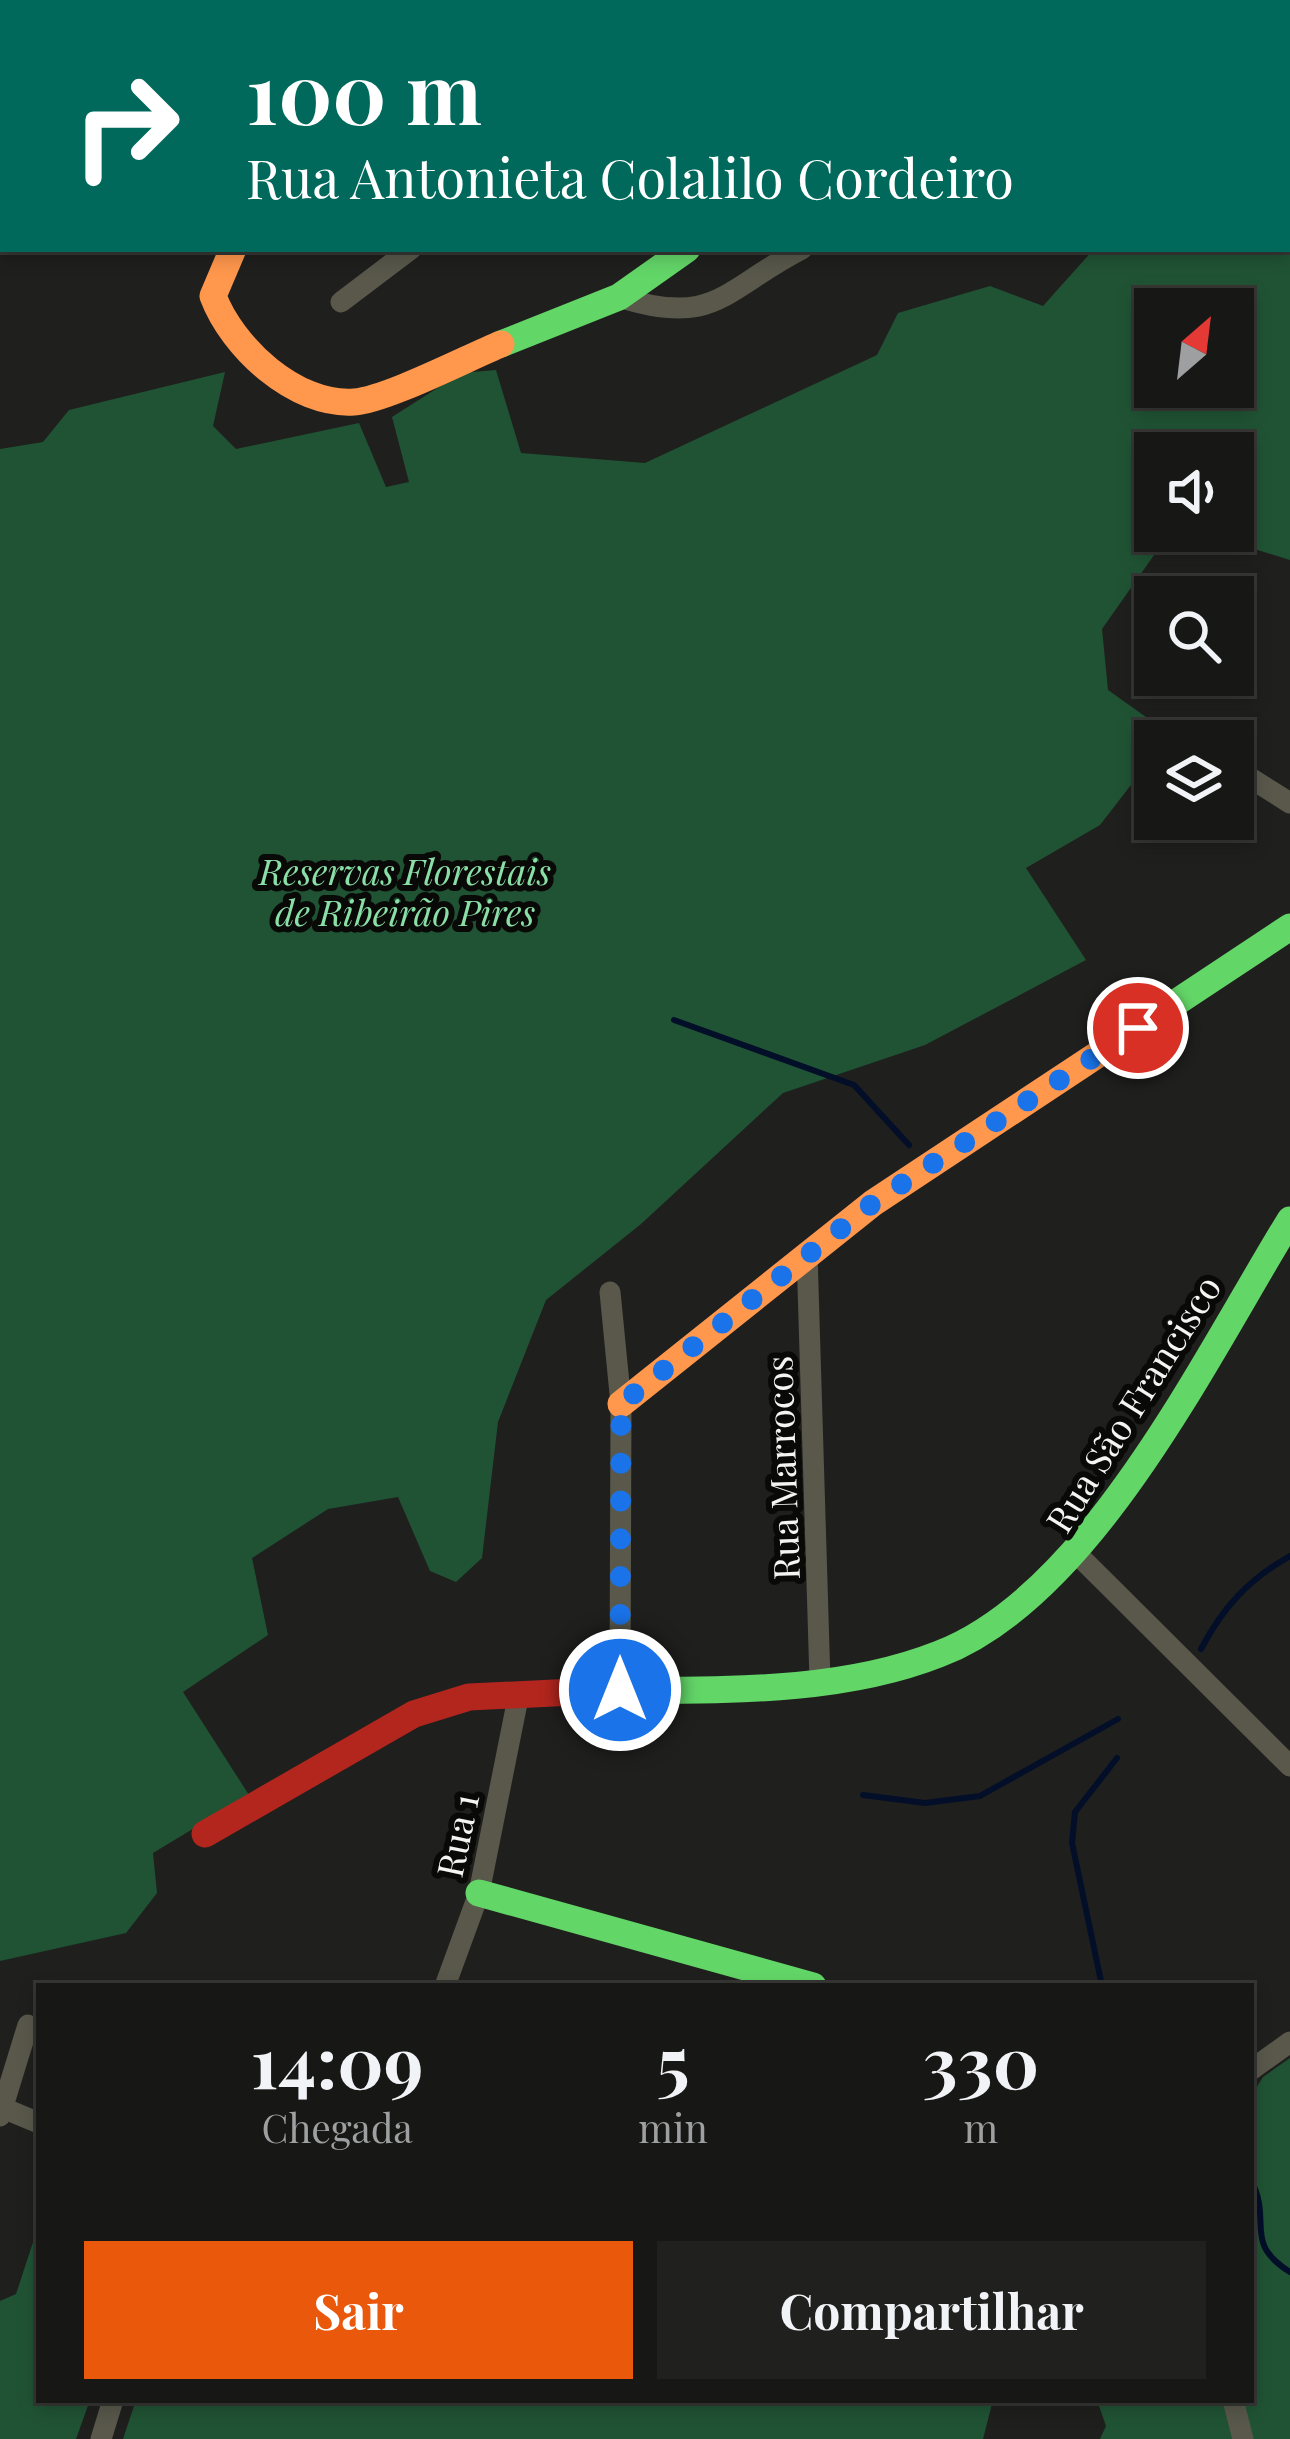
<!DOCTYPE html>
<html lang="pt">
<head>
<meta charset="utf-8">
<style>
  body { margin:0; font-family:"Playfair Display",serif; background:#20201f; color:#f1f3f6; height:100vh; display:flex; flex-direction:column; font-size:45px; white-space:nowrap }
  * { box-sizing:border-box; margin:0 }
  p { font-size:39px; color:#9e9fa1 }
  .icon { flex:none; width:66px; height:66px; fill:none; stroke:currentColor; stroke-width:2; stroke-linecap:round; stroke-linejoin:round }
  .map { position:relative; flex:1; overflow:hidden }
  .panel { position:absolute; left:36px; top:1983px; width:1218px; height:420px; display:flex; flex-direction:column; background:#171716; border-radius:0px; box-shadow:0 6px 18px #0003,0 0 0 3px #363635 }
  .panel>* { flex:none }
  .guide { position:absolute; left:0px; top:0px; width:1290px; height:252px; box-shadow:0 6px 18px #0003,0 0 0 3px #363635; background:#00695c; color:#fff; overflow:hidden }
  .needle { width:78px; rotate:28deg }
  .fabs { position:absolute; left:1134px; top:288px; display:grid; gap:24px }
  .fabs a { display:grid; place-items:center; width:120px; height:120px; border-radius:0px; background:#171716; box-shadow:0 6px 18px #0003,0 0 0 3px #363635; font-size:60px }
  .pin { position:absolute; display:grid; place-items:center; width:102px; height:102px; color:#fff; margin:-51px; border:6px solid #fff; border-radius:50%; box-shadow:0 3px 12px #0007 }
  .me { position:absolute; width:132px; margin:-66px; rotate:0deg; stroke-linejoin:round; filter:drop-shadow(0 0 9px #0008) }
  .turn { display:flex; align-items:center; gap:42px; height:252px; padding:0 48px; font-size:54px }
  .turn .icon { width:156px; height:156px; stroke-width:2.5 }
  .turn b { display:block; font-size:84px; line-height:102px }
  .eta { display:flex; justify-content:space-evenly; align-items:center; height:204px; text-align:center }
  .eta b { font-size:72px; font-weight:700; line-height:84px }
  .primary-button { display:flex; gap:24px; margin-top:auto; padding:24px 48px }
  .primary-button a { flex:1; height:138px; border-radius:0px; background:#ea580c; color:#fff; font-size:48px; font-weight:700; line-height:138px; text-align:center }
  .primary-button a+a { background:#20201f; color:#f1f3f6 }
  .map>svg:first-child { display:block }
  .forest { fill:#205334; fill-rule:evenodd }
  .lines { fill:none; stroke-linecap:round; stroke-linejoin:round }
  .stream { stroke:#030e29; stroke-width:6 }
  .street { stroke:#59584b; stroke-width:21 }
  .fast { stroke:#63d668; stroke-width:27 }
  .slow { stroke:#ff974d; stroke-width:27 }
  .jam { stroke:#b3261e; stroke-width:27 }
  .route { stroke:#1a73e8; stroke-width:21; stroke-dasharray:0 37.8 }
  .labels { text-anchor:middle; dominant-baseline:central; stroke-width:12; stroke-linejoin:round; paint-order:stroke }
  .park-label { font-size:36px; font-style:italic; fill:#8adfa7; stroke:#090908 }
  .street-label { font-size:36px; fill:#f4f4f2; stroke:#090908 }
</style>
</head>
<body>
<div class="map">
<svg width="1290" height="2439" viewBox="0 0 1290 2439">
  <rect width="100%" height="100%" fill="#1f1f1e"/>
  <g class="forest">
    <path d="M 1290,87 L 1290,560 L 1197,531 L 1233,531 L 1233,453 L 1155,453 L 1155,531 L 1171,531 L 1102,629 L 1108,690 L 1170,734 L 1155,741 L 1155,754 L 1100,825 L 1026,868 L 1086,960 L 925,1045 L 783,1093 L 641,1224 L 546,1300 L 498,1422 L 482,1558 L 456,1582 L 430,1571 L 398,1497 L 328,1509 L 252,1558 L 268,1635 L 183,1692 L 249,1795 L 153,1853 L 157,1893 L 126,1933 L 0,1961 L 0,449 L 43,442 L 69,410 L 225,372 L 213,426 L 236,449 L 359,423 L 386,487 L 409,482 L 392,417 L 461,373 L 496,370 L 521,453 L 645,463 L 877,355 L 898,313 L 990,286 L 1043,306 L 1094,249 L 1287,249 ZM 1155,309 L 1233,309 L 1233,387 L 1155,387 Z"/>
    <polygon points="1290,2058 1290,2439 1100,2439 1106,2426 1097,2400 1251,2400 1251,2096 1263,2077"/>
    <polygon points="39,2224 39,2400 90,2400 76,2439 0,2439 0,2301 16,2294"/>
    <polygon points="136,2400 993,2400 983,2439 123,2439"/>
  </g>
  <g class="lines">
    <g class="stream">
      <polyline points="674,1020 854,1085 909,1145"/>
      <path d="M 1201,1649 C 1223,1607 1249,1579 1290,1556"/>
      <polyline points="863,1795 925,1803 980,1796 1118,1719"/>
      <polyline points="1102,1986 1072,1843 1075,1812 1117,1758"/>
      <path d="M 1251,2180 C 1273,2222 1242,2242 1290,2272"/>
    </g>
    <g class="street">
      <polyline points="331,0 331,3"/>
      <polyline points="575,3 576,0"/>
      <polyline points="816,3 816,0"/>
      <polyline points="1095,3 1096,0"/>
      <polyline points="1153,3 1169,0"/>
      <polyline points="1287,66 1290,68"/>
      <polyline points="0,76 3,79"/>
      <path d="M 619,297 C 715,328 724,289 802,249"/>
      <polyline points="341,302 411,249"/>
      <polyline points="1233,767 1290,803"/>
      <polyline points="807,1253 820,1681"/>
      <polyline points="610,1292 621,1404 620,1690"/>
      <polyline points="1079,1556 1290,1766"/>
      <polyline points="445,1986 479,1893 519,1693"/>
      <polyline points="1251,2070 1290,2042"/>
      <polyline points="3,2108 39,2123"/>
      <polyline points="0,2116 28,2025"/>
      <polyline points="1233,2400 1243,2439"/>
      <polyline points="101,2439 113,2400"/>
    </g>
    <g class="fast">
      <polyline points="501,344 619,297 687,249"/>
      <polyline points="1109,1047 1290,927"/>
      <path d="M 595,1691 C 707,1689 833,1696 939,1654 C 1091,1596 1206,1356 1290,1220"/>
      <polyline points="479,1893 813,1986"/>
    </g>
    <g class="slow">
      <path d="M 233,249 L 213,296 C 232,347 295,406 354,402 C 386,400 467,358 501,344"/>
      <polyline points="621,1404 873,1203 1109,1047"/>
    </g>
    <polyline class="jam" points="205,1834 414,1714 469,1697 595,1691"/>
  </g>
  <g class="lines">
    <polyline class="route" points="620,1690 621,1404 873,1203 1138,1028"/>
  </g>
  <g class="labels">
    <g class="park-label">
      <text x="405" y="870">Reservas Florestais<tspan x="405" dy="41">de Ribeirão Pires</tspan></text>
    </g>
    <g class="street-label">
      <text transform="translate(1132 1403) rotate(-58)">Rua São Francisco</text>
      <text transform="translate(781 1468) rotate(-92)">Rua Marrocos</text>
      <text transform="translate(456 1835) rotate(-78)">Rua 1</text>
    </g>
  </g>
</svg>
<div class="fabs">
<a><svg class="needle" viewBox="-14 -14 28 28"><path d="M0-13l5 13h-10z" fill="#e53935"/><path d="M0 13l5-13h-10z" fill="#9e9fa1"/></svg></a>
<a><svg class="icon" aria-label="sound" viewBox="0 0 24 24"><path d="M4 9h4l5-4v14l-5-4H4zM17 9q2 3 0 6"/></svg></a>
<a><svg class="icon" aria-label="search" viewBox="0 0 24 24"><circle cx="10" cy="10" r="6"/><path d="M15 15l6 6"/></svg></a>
<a><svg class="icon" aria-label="layers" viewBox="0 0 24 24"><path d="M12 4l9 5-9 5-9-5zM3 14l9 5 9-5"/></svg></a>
</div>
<div class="pin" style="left:1138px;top:1028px;background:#d93025"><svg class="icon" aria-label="arrive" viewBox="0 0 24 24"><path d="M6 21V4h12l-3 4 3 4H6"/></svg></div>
<svg class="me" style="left:620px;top:1690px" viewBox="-20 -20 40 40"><circle r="17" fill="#1a73e8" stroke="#fff" stroke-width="3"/><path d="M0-11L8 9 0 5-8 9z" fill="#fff"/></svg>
<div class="guide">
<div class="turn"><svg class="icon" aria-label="right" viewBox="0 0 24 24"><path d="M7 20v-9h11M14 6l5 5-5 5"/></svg><div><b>100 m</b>Rua Antonieta Colalilo Cordeiro</div></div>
</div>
<section class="panel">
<div class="eta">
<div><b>14:09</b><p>Chegada</p></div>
<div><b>5</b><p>min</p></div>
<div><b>330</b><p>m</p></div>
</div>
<div class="primary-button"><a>Sair</a><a>Compartilhar</a></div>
</section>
</div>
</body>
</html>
